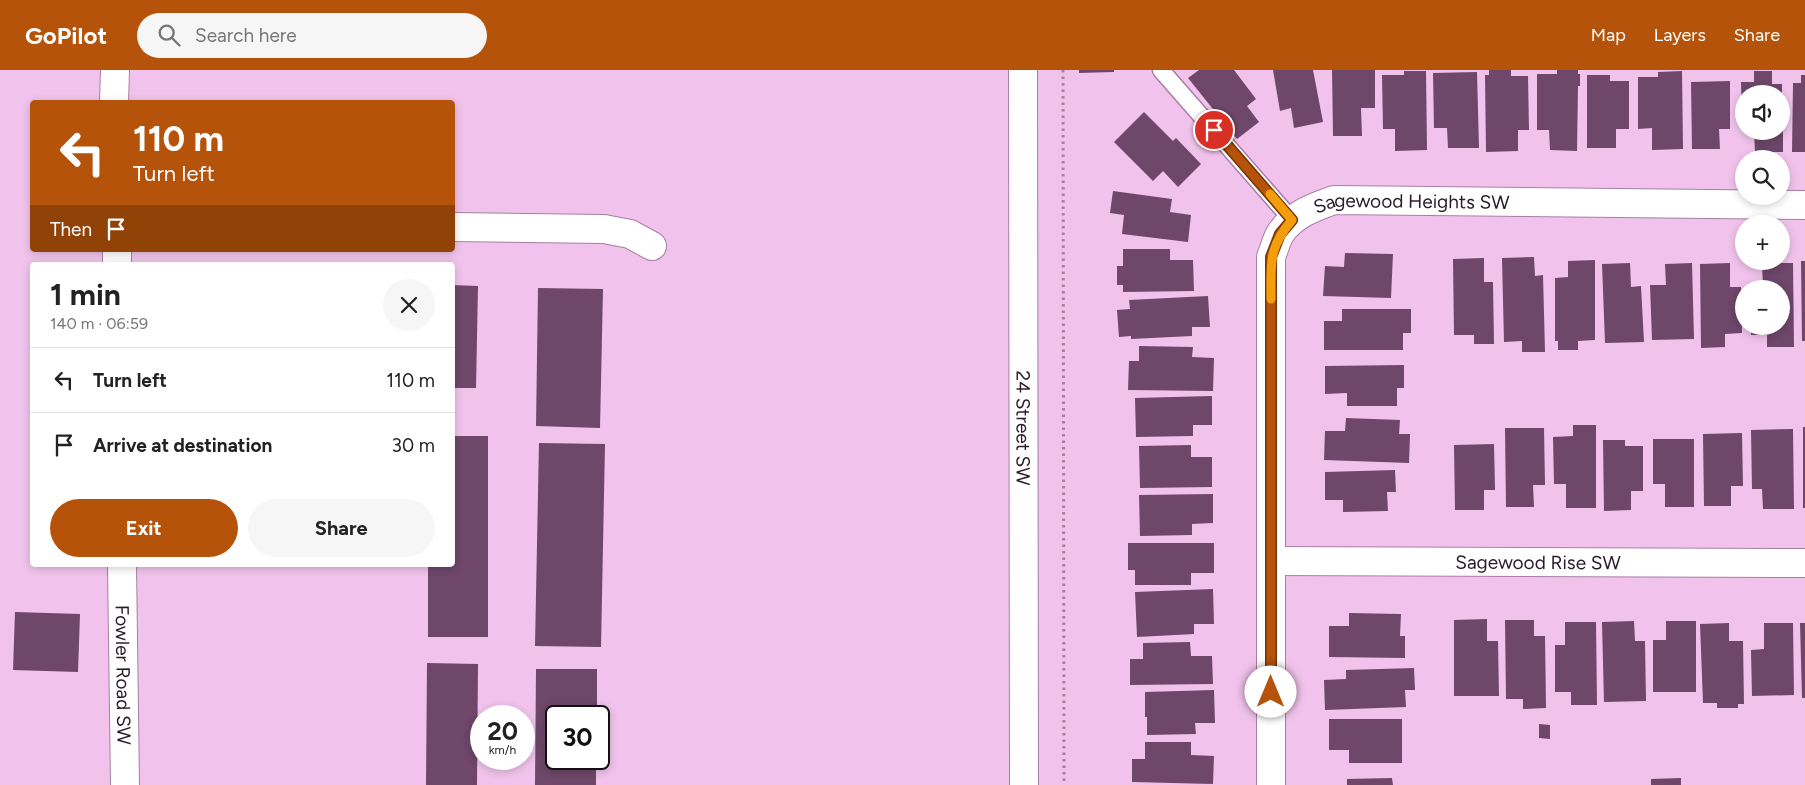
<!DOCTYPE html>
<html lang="en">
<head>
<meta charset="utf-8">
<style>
  body { margin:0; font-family:Figtree,sans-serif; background:#f6f6f6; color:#222; height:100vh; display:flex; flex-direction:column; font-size:19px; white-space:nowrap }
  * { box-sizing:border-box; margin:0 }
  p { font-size:16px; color:#767676 }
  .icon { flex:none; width:28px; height:28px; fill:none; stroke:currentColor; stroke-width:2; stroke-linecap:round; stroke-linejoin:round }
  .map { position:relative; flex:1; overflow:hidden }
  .sheet { position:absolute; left:30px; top:192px; width:425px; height:305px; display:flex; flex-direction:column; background:#fff; border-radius:5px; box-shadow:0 2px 8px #0003 }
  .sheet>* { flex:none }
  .guide { position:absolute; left:30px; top:30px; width:425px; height:152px; border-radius:5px; box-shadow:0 2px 8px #0003; background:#b45309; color:#fff; overflow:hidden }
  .controls { position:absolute; left:1735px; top:15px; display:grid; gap:10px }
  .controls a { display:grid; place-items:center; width:55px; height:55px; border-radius:50%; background:#fff; box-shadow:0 2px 8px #0003; font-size:25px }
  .speed { position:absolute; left:470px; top:635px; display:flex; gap:10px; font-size:25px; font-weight:700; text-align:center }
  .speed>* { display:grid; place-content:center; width:65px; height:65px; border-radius:50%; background:#fff; box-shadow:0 2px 8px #0003; line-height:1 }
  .speed small { font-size:12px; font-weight:400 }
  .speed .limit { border:2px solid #111; border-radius:8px; background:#fff; color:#111 }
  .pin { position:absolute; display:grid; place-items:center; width:42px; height:42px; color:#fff; margin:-21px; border:2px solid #fff; border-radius:50%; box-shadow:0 1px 5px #0007 }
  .me { position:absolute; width:55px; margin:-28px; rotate:0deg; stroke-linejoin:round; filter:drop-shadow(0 0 4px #0008) }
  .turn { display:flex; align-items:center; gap:18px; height:105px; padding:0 20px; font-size:22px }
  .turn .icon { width:65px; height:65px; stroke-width:2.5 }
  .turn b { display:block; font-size:35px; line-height:42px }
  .then { display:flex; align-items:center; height:48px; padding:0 20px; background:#0003; gap:10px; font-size:19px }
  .round { display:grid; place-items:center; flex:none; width:52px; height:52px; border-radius:26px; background:#f6f6f6 }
  .headline { display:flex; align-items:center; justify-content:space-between; height:85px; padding:0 20px }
  h1 { font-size:30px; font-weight:700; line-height:38px }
  .primary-button { display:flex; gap:10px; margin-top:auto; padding:10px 20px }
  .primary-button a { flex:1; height:58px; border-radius:30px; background:#b45309; color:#fff; font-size:20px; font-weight:700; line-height:58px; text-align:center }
  .primary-button a+a { background:#f6f6f6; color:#222 }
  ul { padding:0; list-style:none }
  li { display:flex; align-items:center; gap:15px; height:65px; padding:0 20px; border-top:1px solid #e0e0e0 }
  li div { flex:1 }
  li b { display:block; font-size:19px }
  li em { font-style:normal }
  header { display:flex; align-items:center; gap:30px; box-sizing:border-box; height:70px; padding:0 25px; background:#b45309; color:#fff }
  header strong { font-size:24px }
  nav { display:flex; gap:28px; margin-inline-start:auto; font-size:18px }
  .search { width:350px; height:45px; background:#f6f6f6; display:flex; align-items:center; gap:12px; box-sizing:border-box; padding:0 18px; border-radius:28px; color:#767676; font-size:19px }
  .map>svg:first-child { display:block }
  .building { fill:#6e476a }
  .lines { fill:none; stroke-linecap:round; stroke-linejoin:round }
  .lane-casing { stroke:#a97ea4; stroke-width:19 }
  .street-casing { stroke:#a97ea4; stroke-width:30 }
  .secondary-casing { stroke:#a97ea4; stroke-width:30 }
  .path { stroke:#a481a0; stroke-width:3; stroke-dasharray:2.5 4; stroke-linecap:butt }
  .lane { stroke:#fff; stroke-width:16 }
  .street { stroke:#fff; stroke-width:28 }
  .secondary { stroke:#fff; stroke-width:28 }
  .route-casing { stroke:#753606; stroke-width:12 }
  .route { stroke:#b45309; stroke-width:9 }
  .slow { stroke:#f59e0b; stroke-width:9 }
  .labels { text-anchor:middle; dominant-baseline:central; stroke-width:5; stroke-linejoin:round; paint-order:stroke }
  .street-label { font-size:19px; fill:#2b1a29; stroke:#fff0fc }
</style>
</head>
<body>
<header>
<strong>GoPilot</strong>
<div class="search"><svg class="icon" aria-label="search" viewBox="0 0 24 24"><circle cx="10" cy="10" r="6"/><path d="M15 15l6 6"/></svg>Search here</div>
<nav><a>Map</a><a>Layers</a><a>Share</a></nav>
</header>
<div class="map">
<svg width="1805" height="715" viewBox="0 0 1805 715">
  <rect width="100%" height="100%" fill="#f1c3ec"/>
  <g class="building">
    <polygon points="1079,0 1114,0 1114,2 1079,3"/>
    <polygon points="1199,0 1234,0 1256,29 1247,36 1259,52 1237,69 1188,8"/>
    <polygon points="1273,0 1313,0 1323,52 1294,58 1291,38 1280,41"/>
    <polygon points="1332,0 1375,0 1375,38 1361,38 1362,66 1333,66"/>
    <polygon points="1489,0 1511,0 1511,6 1528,6 1529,60 1518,60 1518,81 1486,82 1485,5 1489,5"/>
    <polygon points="1557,0 1578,0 1578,4 1580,4 1580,16 1578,16 1577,81 1550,80 1549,60 1537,60 1537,4 1557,4"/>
    <polygon points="1404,1 1426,1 1427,80 1395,81 1395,59 1383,59 1382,5 1404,5"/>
    <polygon points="1682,1 1683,79 1652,80 1652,58 1638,59 1638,7 1658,7 1658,2"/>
    <polygon points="1754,1 1772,1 1772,14 1782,14 1782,24 1744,24 1744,49 1742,49 1741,12 1754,12"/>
    <polygon points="1477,2 1479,78 1448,78 1447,58 1434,58 1433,3"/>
    <polygon points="1587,5 1610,5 1610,11 1629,11 1629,59 1616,59 1616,78 1587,78"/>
    <polygon points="1801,5 1805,5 1805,82 1792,82 1793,13 1801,13"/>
    <polygon points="1730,11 1730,59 1719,59 1720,79 1692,79 1691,12"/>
    <polygon points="1144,42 1173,71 1176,68 1201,94 1178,117 1163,101 1153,111 1114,72"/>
    <polygon points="1754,61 1783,61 1783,82 1755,82"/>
    <polygon points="1113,121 1172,129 1170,142 1191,145 1188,172 1122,164 1124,145 1110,143"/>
    <polygon points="1123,179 1170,179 1170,190 1193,190 1194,221 1123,222 1123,215 1117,215 1117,196 1123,196"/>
    <polygon points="1345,183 1393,184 1391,228 1323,226 1325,196 1344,197"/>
    <polygon points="1534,187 1535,206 1543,205 1545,282 1522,282 1522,271 1504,272 1502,188"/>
    <polygon points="1484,188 1484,212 1493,212 1494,274 1474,274 1474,265 1454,265 1453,189"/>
    <polygon points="1595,190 1595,270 1578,271 1578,280 1558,280 1558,271 1555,271 1555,208 1568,207 1568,191"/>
    <polygon points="1801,191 1805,191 1805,271 1802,271"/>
    <polygon points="1630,193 1631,217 1641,216 1644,272 1605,273 1602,194"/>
    <polygon points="1692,193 1694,269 1652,270 1650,215 1666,215 1665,194"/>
    <polygon points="1730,193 1730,217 1741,217 1742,263 1725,264 1725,277 1701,278 1700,194"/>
    <polygon points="1762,193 1793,193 1794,277 1767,277 1767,265 1751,265 1751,256 1781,256 1781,219 1750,219 1750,217 1763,217"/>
    <polygon points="452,215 478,216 476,318 452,318"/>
    <polygon points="538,218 603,219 600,358 536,356"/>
    <polygon points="1208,226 1210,257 1192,257 1192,266 1131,269 1131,266 1119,267 1117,240 1130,239 1129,230"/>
    <polygon points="1342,239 1411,239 1411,263 1403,263 1403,280 1324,280 1324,251 1342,251"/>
    <polygon points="1139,276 1193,277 1192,287 1214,288 1213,321 1128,320 1129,291 1139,291"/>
    <polygon points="1404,295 1404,318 1397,318 1397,336 1347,336 1347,323 1325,324 1325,296"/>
    <polygon points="1212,326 1212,355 1193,355 1193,366 1136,367 1135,328"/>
    <polygon points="1346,348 1400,350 1399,364 1410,364 1409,393 1324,390 1325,361 1345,361"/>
    <polygon points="1573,355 1596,355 1596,438 1566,438 1566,414 1554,414 1553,367 1573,366"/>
    <rect x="1803" y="357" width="2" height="81"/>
    <polygon points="1505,358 1544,358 1545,415 1533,415 1534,437 1506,437"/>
    <polygon points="1793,359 1794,439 1763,439 1762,419 1752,419 1751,360"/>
    <polygon points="1742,363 1743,416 1731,416 1731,436 1704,436 1703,364"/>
    <polygon points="452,366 488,366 488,567 428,567 428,495 452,495"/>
    <polygon points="1653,369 1694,369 1694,437 1665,437 1665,414 1653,414"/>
    <polygon points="1603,370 1625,370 1625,376 1643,376 1643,421 1631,421 1631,440 1604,441"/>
    <polygon points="539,373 605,374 601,577 535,576"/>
    <polygon points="1494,374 1495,420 1484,420 1484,440 1455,440 1454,375"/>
    <polygon points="1191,375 1191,387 1212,387 1212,417 1140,418 1139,376"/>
    <polygon points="1395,400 1396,422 1387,422 1388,441 1343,442 1343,430 1325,430 1325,402"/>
    <polygon points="1213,424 1213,453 1192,454 1192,465 1140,466 1139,425"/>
    <polygon points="1128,473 1214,473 1214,503 1191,503 1191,515 1135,515 1135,500 1128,500"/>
    <polygon points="1213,519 1214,554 1194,554 1194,564 1137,567 1135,522"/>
    <polygon points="15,542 80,544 78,602 13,600"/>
    <polygon points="1349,543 1401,544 1400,566 1405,566 1405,588 1329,587 1329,556 1349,556"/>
    <polygon points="1487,549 1487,571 1498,571 1499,626 1454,626 1454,550"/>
    <polygon points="1505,550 1534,550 1534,566 1545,566 1546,638 1523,639 1523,629 1506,629"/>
    <polygon points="1634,551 1635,571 1645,571 1646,631 1604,632 1602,552"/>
    <polygon points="1666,551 1696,551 1696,622 1653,622 1653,570 1666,570"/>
    <polygon points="1565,552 1596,552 1597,635 1571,635 1571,622 1555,622 1555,575 1565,575"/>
    <polygon points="1729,553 1729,571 1743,571 1744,634 1738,634 1738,638 1717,638 1717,633 1703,633 1700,554"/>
    <polygon points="1764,553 1793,553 1794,625 1752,626 1751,580 1764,579"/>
    <polygon points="1800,553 1805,553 1805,628 1802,628"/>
    <polygon points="1190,572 1191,586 1212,586 1213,614 1130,615 1130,589 1143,589 1143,573"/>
    <polygon points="427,593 478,594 477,715 426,715"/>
    <polygon points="1414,598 1415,620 1405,620 1406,637 1325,640 1324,610 1346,609 1346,600"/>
    <polygon points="536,599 597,599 597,646 556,646 556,689 596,689 596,715 535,715"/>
    <polygon points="1214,620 1215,653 1195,653 1196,664 1147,665 1147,647 1145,647 1145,622"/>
    <polygon points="1329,649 1402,649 1402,693 1349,693 1349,680 1329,680"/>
    <polygon points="1539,654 1550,655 1550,669 1539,668"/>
    <polygon points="1145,672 1191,672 1191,685 1214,686 1213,714 1132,712 1132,689 1145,689"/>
    <polygon points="1392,708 1393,715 1347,715 1347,709"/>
    <polygon points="1681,708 1681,715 1651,715 1651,709"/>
  </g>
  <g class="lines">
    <g class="lane-casing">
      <polyline id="lane" points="1161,0 1292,150"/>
    </g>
    <g class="street-casing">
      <g id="street">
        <polyline points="114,32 115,0"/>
        <polyline points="452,157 604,159 630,164 652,176"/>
        <polyline points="117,180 117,195"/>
        <path id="s1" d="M 1272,491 L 1805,493"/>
        <path id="s2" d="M 122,495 L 125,715"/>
        <path id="s3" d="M 1271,715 L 1271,187 C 1274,180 1276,171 1280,164 C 1292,145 1314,137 1334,130 L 1805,135"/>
      </g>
    </g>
    <g class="secondary-casing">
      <g id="secondary">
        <path id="s4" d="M 1023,0 L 1024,715"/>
      </g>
    </g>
    <polyline class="path" points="1063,0 1064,715"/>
    <use href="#lane" class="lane"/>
    <use href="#street" class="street"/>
    <use href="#secondary" class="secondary"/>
  </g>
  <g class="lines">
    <g class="route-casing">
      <polyline id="route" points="1214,60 1292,150 1280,164 1271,187 1271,622"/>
    </g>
    <use href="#route" class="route"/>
    <path class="slow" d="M 1270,124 L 1292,150 C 1268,178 1271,194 1271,229"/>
  </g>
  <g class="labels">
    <g class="street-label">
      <text stroke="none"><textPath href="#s3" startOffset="695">Sagewood Heights SW</textPath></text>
      <text stroke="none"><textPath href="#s4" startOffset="358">24 Street SW</textPath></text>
      <text stroke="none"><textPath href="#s1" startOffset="266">Sagewood Rise SW</textPath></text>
      <text stroke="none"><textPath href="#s2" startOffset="110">Fowler Road SW</textPath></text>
    </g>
  </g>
</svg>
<div class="controls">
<a><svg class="icon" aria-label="sound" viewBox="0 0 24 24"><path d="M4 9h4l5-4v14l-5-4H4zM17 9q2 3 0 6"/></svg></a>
<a><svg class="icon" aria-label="search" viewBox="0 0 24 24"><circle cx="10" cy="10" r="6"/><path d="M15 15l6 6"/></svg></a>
<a>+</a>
<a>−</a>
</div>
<div class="speed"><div>20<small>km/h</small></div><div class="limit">30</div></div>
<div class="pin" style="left:1214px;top:60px;background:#d93025"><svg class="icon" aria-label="arrive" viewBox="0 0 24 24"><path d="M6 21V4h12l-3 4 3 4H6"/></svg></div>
<svg class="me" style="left:1271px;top:622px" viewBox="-20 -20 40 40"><circle r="19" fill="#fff"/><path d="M0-13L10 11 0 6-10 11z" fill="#b45309"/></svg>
<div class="guide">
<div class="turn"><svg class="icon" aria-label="left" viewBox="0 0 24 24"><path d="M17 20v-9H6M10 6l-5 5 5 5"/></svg><div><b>110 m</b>Turn left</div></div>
<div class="then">Then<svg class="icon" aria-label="arrive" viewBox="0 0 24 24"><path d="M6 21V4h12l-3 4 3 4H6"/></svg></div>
</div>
<section class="sheet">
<div class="headline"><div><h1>1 min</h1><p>140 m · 06:59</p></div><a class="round"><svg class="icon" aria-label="close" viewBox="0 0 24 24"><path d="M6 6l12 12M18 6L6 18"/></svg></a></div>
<ul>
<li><svg class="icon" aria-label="left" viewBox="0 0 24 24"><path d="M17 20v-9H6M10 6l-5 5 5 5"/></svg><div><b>Turn left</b></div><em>110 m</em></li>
<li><svg class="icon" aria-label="arrive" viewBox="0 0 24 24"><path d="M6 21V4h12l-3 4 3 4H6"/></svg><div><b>Arrive at destination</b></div><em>30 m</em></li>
</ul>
<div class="primary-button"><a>Exit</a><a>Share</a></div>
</section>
</div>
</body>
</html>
